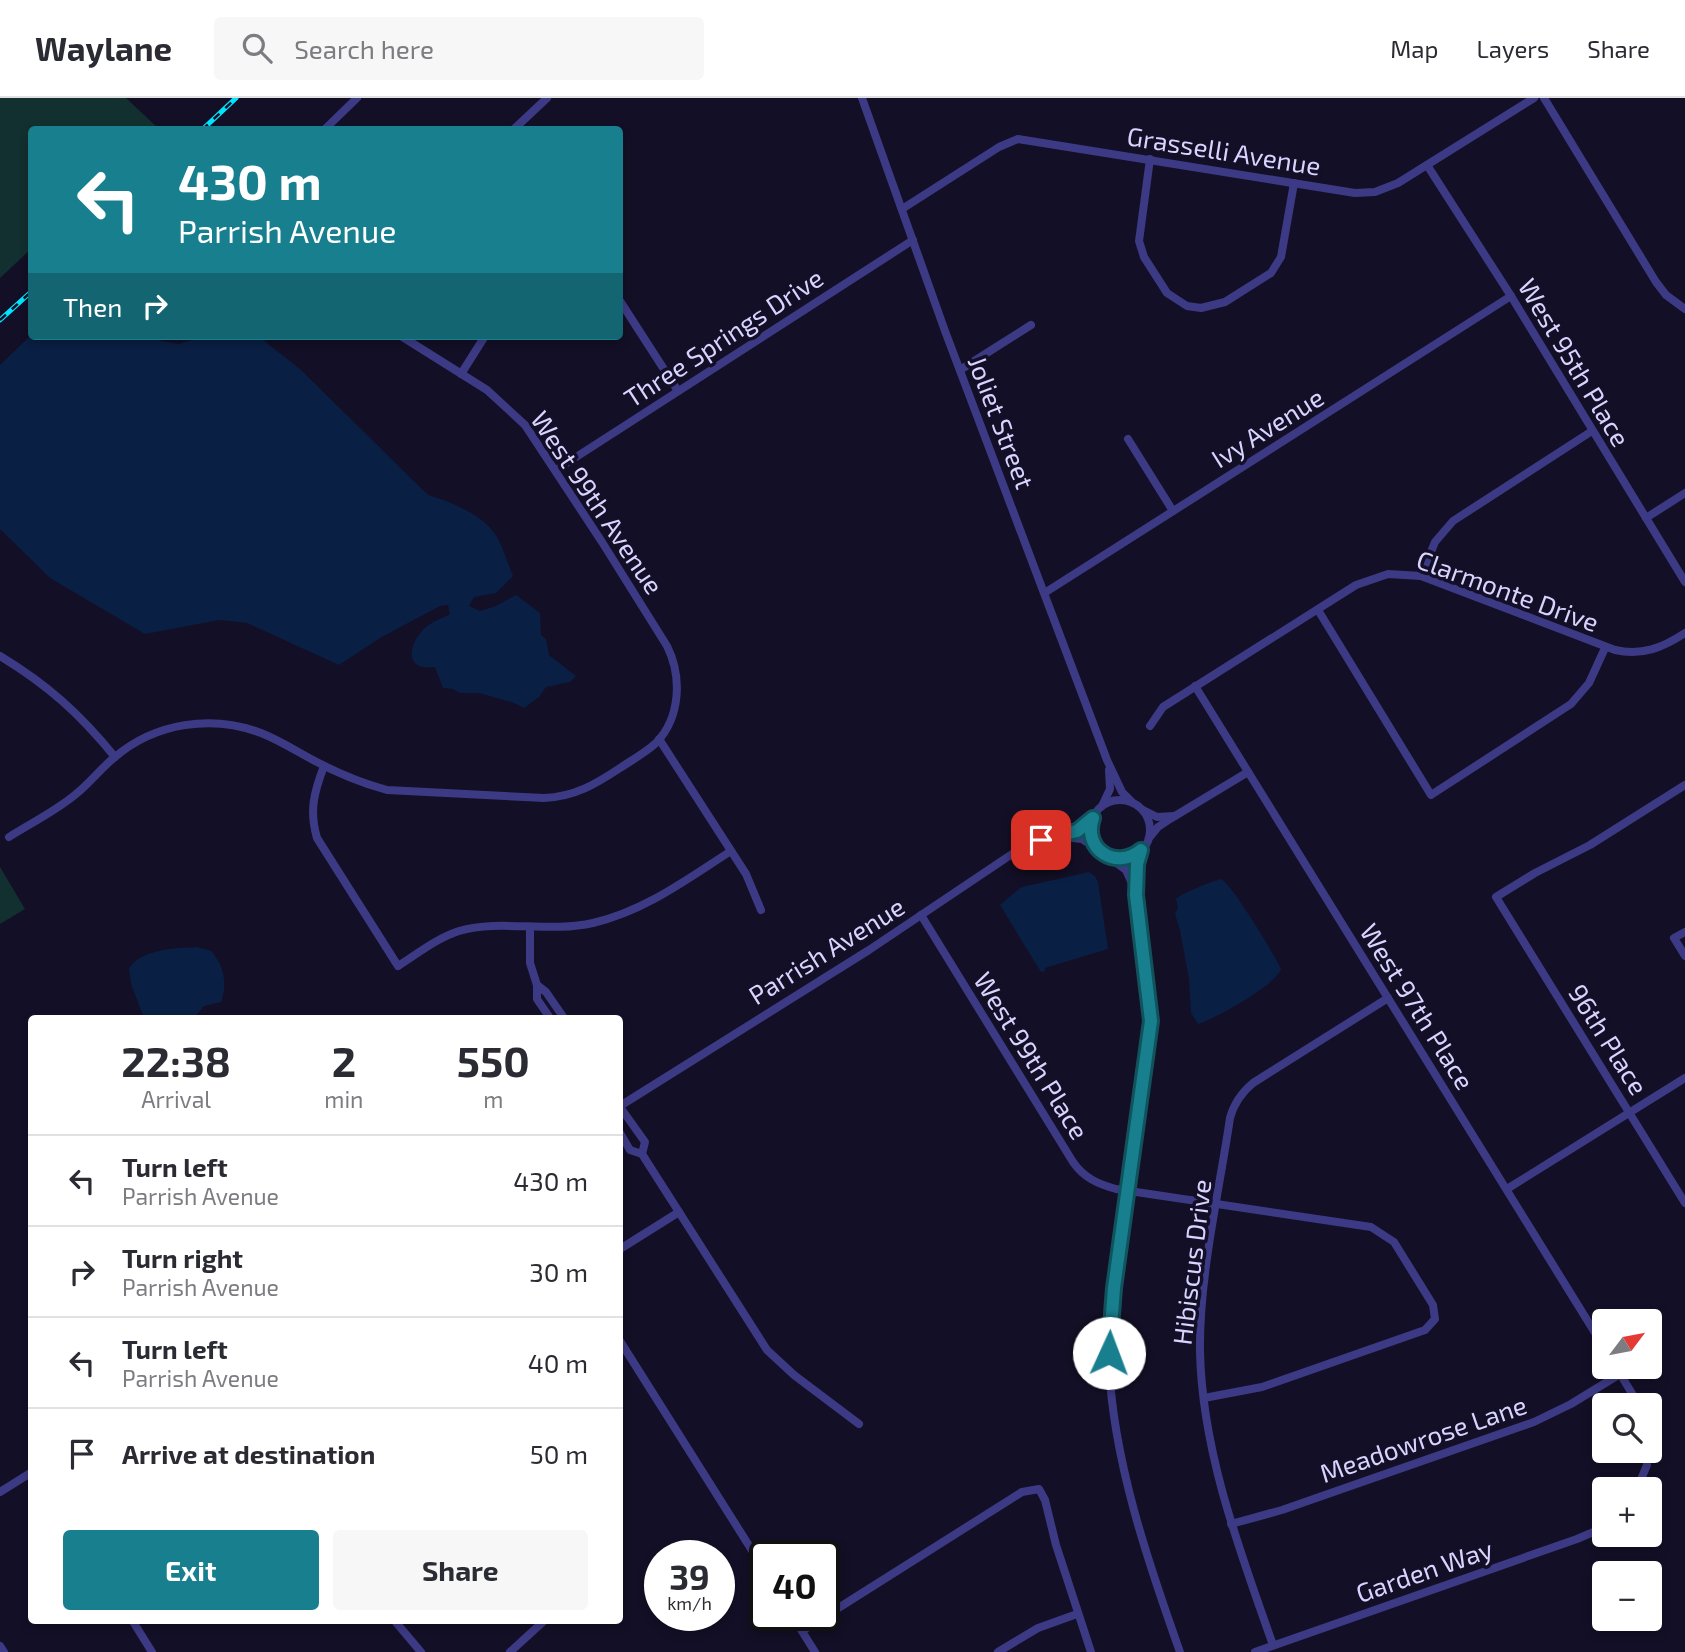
<!DOCTYPE html>
<html lang="en">
<head>
<meta charset="utf-8">
<style>
  body { margin:0; font-family:"Exo 2",sans-serif; background:#f7f7f7; color:#2b2b33; height:100vh; display:flex; flex-direction:column; font-size:26px; white-space:nowrap }
  * { box-sizing:border-box; margin:0 }
  p { font-size:23px; color:#7c7c81 }
  .icon { flex:none; width:38px; height:38px; fill:none; stroke:currentColor; stroke-width:2; stroke-linecap:round; stroke-linejoin:round }
  .map { position:relative; flex:1; overflow:hidden }
  .drawer { position:absolute; left:28px; top:917px; width:595px; height:609px; display:flex; flex-direction:column; background:#fff; border-radius:7px; box-shadow:0 4px 10px #0003 }
  .drawer>* { flex:none }
  .banner { position:absolute; left:28px; top:28px; width:595px; height:214px; border-radius:7px; box-shadow:0 4px 10px #0003; background:#187f8f; color:#fff; overflow:hidden }
  .needle { width:46px; rotate:58deg }
  .buttons { position:absolute; left:1592px; top:1211px; display:grid; gap:14px }
  .buttons a { display:grid; place-items:center; width:70px; height:70px; border-radius:7px; background:#fff; box-shadow:0 4px 10px #0003; font-size:35px }
  .speed { position:absolute; left:644px; top:1442px; display:flex; gap:14px; font-size:35px; font-weight:700; text-align:center }
  .speed>* { display:grid; place-content:center; width:91px; height:91px; border-radius:50%; background:#fff; box-shadow:0 4px 10px #0003; line-height:1 }
  .speed small { font-size:18px; font-weight:400 }
  .speed .limit { border:4px solid #111; border-radius:10px; background:#fff; color:#111 }
  .pin { position:absolute; display:grid; place-items:center; width:60px; height:60px; color:#fff; margin:-30px; border-radius:14px; box-shadow:0 4px 10px #0006 }
  .me { position:absolute; width:77px; margin:-38px; rotate:2deg; stroke-linejoin:round; filter:drop-shadow(0 0 5px #0008) }
  .turn { display:flex; align-items:center; gap:24px; height:147px; padding:0 35px; font-size:32px }
  .turn .icon { width:91px; height:91px; stroke-width:2.5 }
  .turn b { display:block; font-size:49px; line-height:60px }
  .then { display:flex; align-items:center; height:66px; padding:0 35px; background:#0003; gap:14px; font-size:26px }
  .eta { display:flex; justify-content:space-evenly; align-items:center; height:119px; text-align:center }
  .eta b { font-size:42px; font-weight:700; line-height:49px }
  .primary-button { display:flex; gap:14px; margin-top:auto; padding:14px 35px }
  .primary-button a { flex:1; height:80px; border-radius:7px; background:#187f8f; color:#fff; font-size:28px; font-weight:700; line-height:80px; text-align:center }
  .primary-button a+a { background:#f7f7f7; color:#2b2b33 }
  ul { padding:0; list-style:none }
  li { display:flex; align-items:center; gap:21px; height:91px; padding:0 35px; border-top:2px solid #e1e1e2 }
  li div { flex:1 }
  li b { display:block; font-size:26px }
  li em { font-style:normal }
  header { display:flex; align-items:center; gap:42px; box-sizing:border-box; height:98px; padding:0 35px; background:#fff; border-bottom:2px solid #e1e1e2 }
  header strong { font-size:33px }
  nav { display:flex; gap:38px; margin-inline-start:auto; font-size:24px }
  .search { width:490px; height:63px; background:#f7f7f7; display:flex; align-items:center; gap:18px; box-sizing:border-box; padding:0 24px; border-radius:7px; color:#7c7c81; font-size:26px }
  .map>svg:first-child { display:block }
  .green { fill:#12302f }
  .water { fill:#0a1f44 }
  .lines { fill:none; stroke-linecap:round; stroke-linejoin:round }
  .minor { stroke:#3d3a85; stroke-width:8 }
  .rail-casing { stroke:#00e5ff; stroke-width:5 }
  .rail { stroke:#130f26; stroke-width:2.5; stroke-dasharray:8; stroke-linecap:butt }
  .route-casing { stroke:#10535d; stroke-width:18 }
  .route { stroke:#187f8f; stroke-width:12 }
  .labels { text-anchor:middle; dominant-baseline:central; stroke-width:7; stroke-linejoin:round; paint-order:stroke }
  .street-label { font-size:26px; fill:#d9d4ff; stroke:#130f26 }
</style>
</head>
<body>
<header>
<strong>Waylane</strong>
<div class="search"><svg class="icon" aria-label="search" viewBox="0 0 24 24"><circle cx="10" cy="10" r="6"/><path d="M15 15l6 6"/></svg>Search here</div>
<nav><a>Map</a><a>Layers</a><a>Share</a></nav>
</header>
<div class="map">
<svg width="1685" height="1554" viewBox="0 0 1685 1554">
  <rect width="100%" height="100%" fill="#130f26"/>
  <g class="green">
    <polygon points="0,0 126,0 159,31 32,32 31,151 0,180"/>
    <polygon points="0,769 25,811 0,826"/>
  </g>
  <g class="water">
    <path d="M 31,237 L 152,238 L 161,243 L 179,246 L 207,238 L 258,238 L 300,271 L 428,397 C 449,403 483,417 495,436 C 503,448 507,464 513,478 L 496,495 L 474,499 L 469,508 L 480,513 L 496,508 L 516,497 L 540,515 L 541,537 L 546,541 L 549,557 L 576,578 L 570,584 L 546,589 L 539,599 L 524,610 L 514,605 L 479,595 L 460,595 L 453,591 L 443,590 L 435,569 C 403,573 408,546 425,530 C 432,523 443,520 450,516 L 448,507 L 440,508 L 380,540 L 339,567 L 247,525 L 219,522 L 145,536 L 50,480 L 0,431 L 0,267 Z"/>
    <polygon points="1089,774 1095,778 1098,784 1108,851 1045,870 1045,873 1041,874 1000,807 1020,790 1026,788"/>
    <path d="M 1221,781 C 1232,786 1274,856 1281,871 C 1276,887 1215,921 1198,926 L 1191,915 L 1189,881 L 1180,832 L 1175,816 L 1178,810 L 1176,801 C 1180,796 1212,783 1221,781 Z"/>
    <path d="M 197,849 L 211,853 C 224,868 228,886 221,904 L 204,908 L 194,920 L 144,920 L 131,886 L 129,870 C 142,851 175,850 197,849 Z"/>
  </g>
  <g class="lines">
    <g class="minor">
      <polyline points="862,0 945,233 1107,662 1122,694 1133,705"/>
      <polyline points="1544,0 1656,184 1666,197 1685,211"/>
      <polyline points="324,32 357,0"/>
      <polyline points="513,32 547,0"/>
      <polyline points="1150,61 1139,143 1144,159 1167,195 1187,208 1201,210 1225,204 1271,175 1281,159 1294,85"/>
      <polyline points="1427,67 1511,198 1685,484"/>
      <polyline points="902,111 999,49 1018,41 1355,95 1375,94 1398,85 1534,0"/>
      <polyline points="620,203 678,293"/>
      <polyline points="960,272 1031,227"/>
      <polyline points="461,276 485,238"/>
      <polyline points="1128,341 1173,413"/>
      <polyline points="556,372 913,142"/>
      <polyline points="1646,420 1685,395"/>
      <polyline points="1421,478 1435,444 1453,423 1592,333"/>
      <polyline points="1046,494 1511,198"/>
      <polyline points="1318,512 1431,697 1571,606 1589,585 1605,550"/>
      <path d="M 0,558 C 48,587 80,616 115,659"/>
      <polyline points="1195,588 1605,1251"/>
      <path d="M 1150,628 L 1163,609 L 1356,487 L 1388,476 L 1421,478 L 1615,552 C 1642,558 1662,550 1685,535"/>
      <polyline points="659,641 746,776 761,812"/>
      <path d="M 324,668 C 314,694 309,713 317,740 L 398,868 C 417,856 437,840 459,833 C 501,821 548,835 593,825 C 645,813 687,781 731,753"/>
      <polyline points="1685,687 1590,747 1535,775 1496,799 1685,1105"/>
      <circle cx="1120" cy="732" r="30"/>
      <polyline points="1103,706 1110,691 1109,672"/>
      <polyline points="1143,712 1157,719 1174,718"/>
      <path d="M 9,739 C 31,725 56,713 76,696 C 90,685 101,670 115,659 C 155,625 212,616 261,635 C 279,642 296,653 313,662 C 337,675 361,685 387,692 L 544,700 C 574,699 596,686 620,670 C 632,662 645,655 656,645 C 681,619 682,578 667,548 L 602,444 L 525,327 L 487,292 L 401,238"/>
      <polyline points="1064,739 1082,741 1095,749"/>
      <polyline points="1149,740 1158,729 1170,721 1248,674"/>
      <path d="M 1141,753 C 1123,800 1154,880 1151,933 C 1144,988 1137,1043 1128,1097 C 1119,1152 1106,1210 1109,1266 C 1113,1362 1148,1464 1180,1554"/>
      <polyline points="1114,763 1126,772 1133,788"/>
      <path d="M 921,817 L 1073,1064 C 1084,1080 1098,1086 1116,1091 L 1371,1129 L 1394,1144 L 1433,1207 L 1435,1221 L 1425,1232 L 1262,1289 L 1204,1300"/>
      <polyline points="530,830 530,865 537,887 537,901 550,920"/>
      <polyline points="1685,834 1674,840 1685,858"/>
      <polyline points="537,887 546,894 564,920"/>
      <path d="M 620,1008 L 869,852 L 1018,752 C 1042,740 1074,741 1092,720"/>
      <polyline points="620,1009 645,1044 642,1056"/>
      <polyline points="620,1035 630,1052 642,1056 767,1252 794,1277 859,1326"/>
      <polyline points="1507,1091 1685,980"/>
      <polyline points="620,1151 679,1114"/>
      <polyline points="620,1243 765,1473"/>
      <polyline points="1616,1269 1639,1307"/>
      <polyline points="1637,1391 1647,1367 1647,1353"/>
      <polyline points="0,1394 32,1374"/>
      <polyline points="1231,1426 1282,1412 1534,1324 1571,1306 1620,1276"/>
      <polyline points="792,1517 815,1554"/>
      <polyline points="132,1522 152,1554"/>
      <polyline points="394,1522 421,1554"/>
      <polyline points="802,1533 1022,1394 1039,1391 1045,1402 1056,1447 1091,1554"/>
      <path d="M 1273,1547 C 1240,1453 1202,1354 1200,1253 C 1199,1178 1219,1095 1230,1020 C 1234,1005 1241,995 1253,985 L 1388,900"/>
      <polyline points="0,1548 4,1554"/>
      <polyline points="510,1554 545,1522"/>
      <polyline points="998,1554 1038,1530 1077,1516"/>
      <polyline points="1255,1554 1577,1441 1605,1429"/>
    </g>
    <g class="rail-casing">
      <g id="rail">
        <polyline points="202,32 236,0"/>
        <polyline points="0,222 32,193"/>
      </g>
    </g>
    <use href="#rail" class="rail"/>
  </g>
  <g class="lines">
    <g class="route-casing">
      <path id="route" d="M 1041,742 L 1077,733 L 1093,720 C 1082,751 1116,773 1141,752 L 1137,766 L 1136,797 L 1151,923 L 1114,1190 L 1109,1255"/>
    </g>
    <use href="#route" class="route"/>
  </g>
  <g class="labels">
    <g class="street-label">
      <text transform="translate(1224 52) rotate(9)">Grasselli Avenue</text>
      <text transform="translate(723 239) rotate(-33)">Three Springs Drive</text>
      <text transform="translate(1575 264) rotate(59)">West 95th Place</text>
      <text transform="translate(1002 324) rotate(69)">Joliet Street</text>
      <text transform="translate(1267 329) rotate(-32)">Ivy Avenue</text>
      <text transform="translate(598 404) rotate(56)">West 99th Avenue</text>
      <text transform="translate(1508 492) rotate(20)">Clarmonte Drive</text>
      <text transform="translate(826 852) rotate(-32)">Parrish Avenue</text>
      <text transform="translate(1418 908) rotate(58)">West 97th Place</text>
      <text transform="translate(1609 941) rotate(58)">96th Place</text>
      <text transform="translate(1032 957) rotate(58)">West 99th Place</text>
      <text transform="translate(1191 1164) rotate(-83)">Hibiscus Drive</text>
      <text transform="translate(1423 1340) rotate(-19)">Meadowrose Lane</text>
      <text transform="translate(1424 1472) rotate(-19)">Garden Way</text>
    </g>
  </g>
</svg>
<div class="buttons">
<a><svg class="needle" viewBox="-14 -14 28 28"><path d="M0-13l5 13h-10z" fill="#e53935"/><path d="M0 13l5-13h-10z" fill="#7c7c81"/></svg></a>
<a><svg class="icon" aria-label="search" viewBox="0 0 24 24"><circle cx="10" cy="10" r="6"/><path d="M15 15l6 6"/></svg></a>
<a>+</a>
<a>−</a>
</div>
<div class="speed"><div>39<small>km/h</small></div><div class="limit">40</div></div>
<div class="pin" style="left:1041px;top:742px;background:#d93025"><svg class="icon" aria-label="arrive" viewBox="0 0 24 24"><path d="M6 21V4h12l-3 4 3 4H6"/></svg></div>
<svg class="me" style="left:1109px;top:1255px" viewBox="-20 -20 40 40"><circle r="19" fill="#fff"/><path d="M0-13L10 11 0 6-10 11z" fill="#187f8f"/></svg>
<div class="banner">
<div class="turn"><svg class="icon" aria-label="left" viewBox="0 0 24 24"><path d="M17 20v-9H6M10 6l-5 5 5 5"/></svg><div><b>430 m</b>Parrish Avenue</div></div>
<div class="then">Then<svg class="icon" aria-label="right" viewBox="0 0 24 24"><path d="M7 20v-9h11M14 6l5 5-5 5"/></svg></div>
</div>
<section class="drawer">
<div class="eta">
<div><b>22:38</b><p>Arrival</p></div>
<div><b>2</b><p>min</p></div>
<div><b>550</b><p>m</p></div>
</div>
<ul>
<li><svg class="icon" aria-label="left" viewBox="0 0 24 24"><path d="M17 20v-9H6M10 6l-5 5 5 5"/></svg><div><b>Turn left</b><p>Parrish Avenue</p></div><em>430 m</em></li>
<li><svg class="icon" aria-label="right" viewBox="0 0 24 24"><path d="M7 20v-9h11M14 6l5 5-5 5"/></svg><div><b>Turn right</b><p>Parrish Avenue</p></div><em>30 m</em></li>
<li><svg class="icon" aria-label="left" viewBox="0 0 24 24"><path d="M17 20v-9H6M10 6l-5 5 5 5"/></svg><div><b>Turn left</b><p>Parrish Avenue</p></div><em>40 m</em></li>
<li><svg class="icon" aria-label="arrive" viewBox="0 0 24 24"><path d="M6 21V4h12l-3 4 3 4H6"/></svg><div><b>Arrive at destination</b></div><em>50 m</em></li>
</ul>
<div class="primary-button"><a>Exit</a><a>Share</a></div>
</section>
</div>
</body>
</html>
